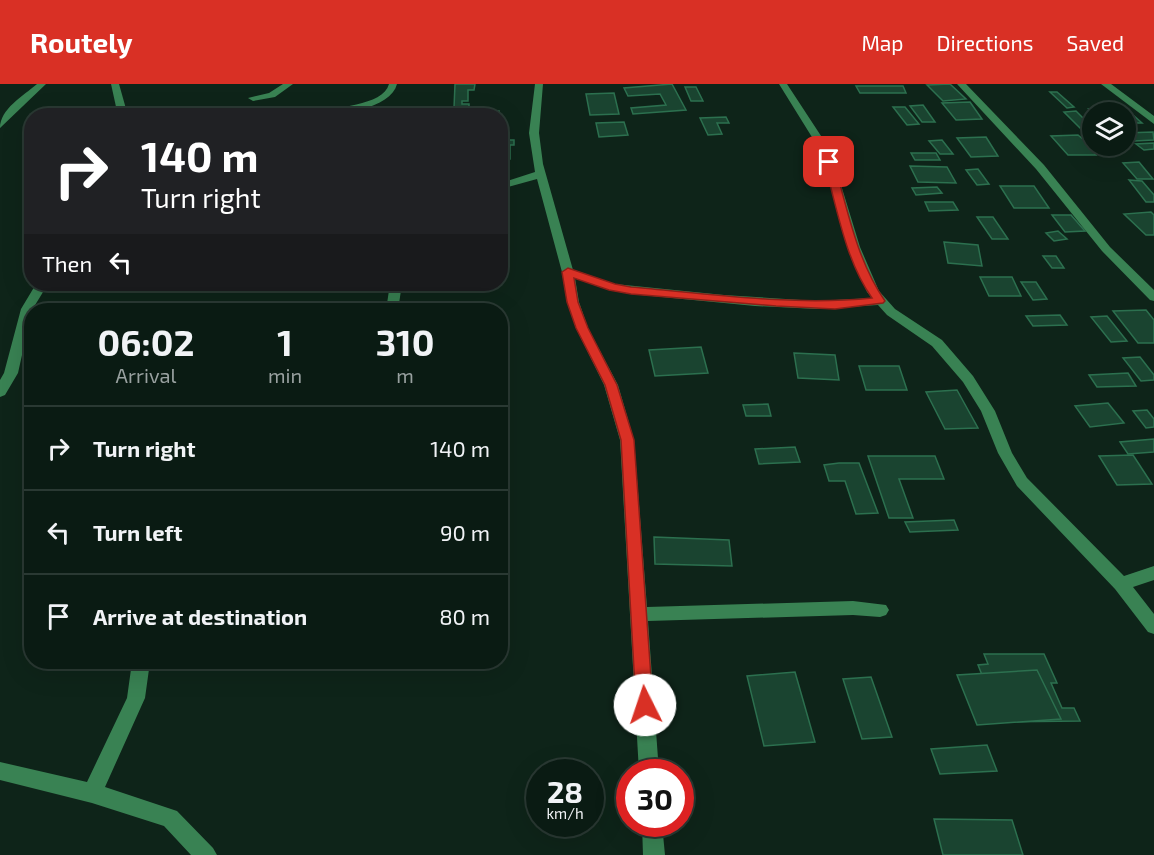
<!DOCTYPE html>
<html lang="en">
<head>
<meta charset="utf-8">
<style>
  body { margin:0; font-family:"Exo 2",sans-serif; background:#13241c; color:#f1f3f6; height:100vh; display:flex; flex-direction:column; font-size:22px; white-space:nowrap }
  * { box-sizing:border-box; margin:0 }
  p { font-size:20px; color:#99a1a0 }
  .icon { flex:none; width:33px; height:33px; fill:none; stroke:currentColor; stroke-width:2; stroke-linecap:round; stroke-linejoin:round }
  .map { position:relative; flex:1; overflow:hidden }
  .sheet { position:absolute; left:24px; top:219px; width:484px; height:366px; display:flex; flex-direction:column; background:#0a1b13; border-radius:24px; box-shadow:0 6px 24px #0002,0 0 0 2px #2a3933 }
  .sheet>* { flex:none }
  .hud { position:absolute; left:24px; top:24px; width:484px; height:183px; border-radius:24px; box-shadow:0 6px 24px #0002,0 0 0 2px #2a3933; background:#202124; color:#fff; overflow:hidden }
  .fabs { position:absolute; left:1082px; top:18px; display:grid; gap:12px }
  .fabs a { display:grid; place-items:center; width:54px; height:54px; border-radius:50%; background:#0a1b13; box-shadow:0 6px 24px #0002,0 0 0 2px #2a3933; font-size:30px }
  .speed { position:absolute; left:526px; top:675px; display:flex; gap:12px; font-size:30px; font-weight:700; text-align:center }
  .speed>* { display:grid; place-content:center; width:78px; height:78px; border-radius:50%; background:#0a1b13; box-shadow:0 6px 24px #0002,0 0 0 2px #2a3933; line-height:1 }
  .speed small { font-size:15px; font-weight:400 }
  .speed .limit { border:9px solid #d22; background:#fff; color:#111 }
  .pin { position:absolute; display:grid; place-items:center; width:51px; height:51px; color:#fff; margin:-26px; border-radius:12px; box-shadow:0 3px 9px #0006 }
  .me { position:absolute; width:66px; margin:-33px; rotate:356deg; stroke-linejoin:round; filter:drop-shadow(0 0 4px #0008) }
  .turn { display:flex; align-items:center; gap:21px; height:126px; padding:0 18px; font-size:27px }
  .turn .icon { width:78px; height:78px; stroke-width:2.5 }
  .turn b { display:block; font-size:42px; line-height:51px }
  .then { display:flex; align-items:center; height:57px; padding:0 18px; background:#0003; gap:12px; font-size:22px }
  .eta { display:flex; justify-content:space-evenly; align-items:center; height:102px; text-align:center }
  .eta b { font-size:36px; font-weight:700; line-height:42px }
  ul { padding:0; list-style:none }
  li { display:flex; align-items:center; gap:18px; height:84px; padding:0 18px; border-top:2px solid #2a3933 }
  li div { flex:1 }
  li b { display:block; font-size:22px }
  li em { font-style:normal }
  header { display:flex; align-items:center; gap:36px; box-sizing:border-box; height:84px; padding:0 30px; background:#d93025; color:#fff }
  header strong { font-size:28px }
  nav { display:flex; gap:33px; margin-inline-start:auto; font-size:21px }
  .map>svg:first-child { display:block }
  .building { fill:#1a4430; stroke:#2c704f; stroke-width:1.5 }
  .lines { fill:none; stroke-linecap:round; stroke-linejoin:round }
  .minor { fill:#398253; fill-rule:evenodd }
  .route { fill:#d93025; stroke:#8d1f18; stroke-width:1.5 }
</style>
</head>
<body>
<header>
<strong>Routely</strong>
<nav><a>Map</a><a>Directions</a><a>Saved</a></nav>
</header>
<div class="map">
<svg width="1154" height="771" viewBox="0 0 1154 771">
  <rect width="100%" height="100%" fill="#0e2419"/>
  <g class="building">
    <polygon points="455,0 475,0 474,6 468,6 468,17 462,17 462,20 469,20 469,23 454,24"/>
    <polygon points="672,0 686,26 633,30 631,24 666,21 660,10 628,12 624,4"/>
    <polygon points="950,0 966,15 943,17 927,1"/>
    <polygon points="856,2 903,2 906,9 860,9"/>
    <polygon points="685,3 696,3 703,17 691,17"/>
    <polygon points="1050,8 1057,8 1074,23 1067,24"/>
    <polygon points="614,9 619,30 590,31 586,10"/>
    <polygon points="970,18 982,35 956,36 942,19"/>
    <polygon points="923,21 935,38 922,38 910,22"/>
    <polygon points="893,23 905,23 919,40 907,41"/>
    <polygon points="1124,23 1142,39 1125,39 1125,28 1093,28 1089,25"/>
    <polygon points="499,27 500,32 469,32 469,29"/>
    <polygon points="1076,27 1092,43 1092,44 1081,45 1064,28"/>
    <polygon points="726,33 729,39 717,39 722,50 708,51 700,34"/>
    <polygon points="624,38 628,51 599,53 596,39"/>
    <polygon points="1153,48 1154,56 1134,57 1125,49"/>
    <polygon points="1078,51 1097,67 1093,67 1096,71 1068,71 1051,52"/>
    <polygon points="501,53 507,53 507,56 514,56 514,61 510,61 510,75 501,75"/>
    <polygon points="986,53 998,72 971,73 957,54"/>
    <polygon points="942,56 953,70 940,70 929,57"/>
    <polygon points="1154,59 1154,65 1144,66 1136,60"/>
    <polygon points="911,69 936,69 940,76 915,76"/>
    <polygon points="1139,78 1153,95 1137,95 1123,79"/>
    <polygon points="910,82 947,83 956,99 918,98"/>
    <polygon points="978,85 989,100 977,101 966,86"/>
    <polygon points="1129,96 1142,97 1154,111 1154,118 1146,118"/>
    <polygon points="1000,102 1034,102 1049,124 1014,124"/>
    <polygon points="937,103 942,109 916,111 912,104"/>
    <polygon points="925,118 953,118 958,126 929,127"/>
    <polygon points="1151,128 1154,131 1154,151 1146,151 1124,130"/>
    <polygon points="1052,131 1071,131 1085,147 1065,148"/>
    <polygon points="977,133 993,133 1008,155 992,155"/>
    <polygon points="1058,147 1067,155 1054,157 1046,149"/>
    <polygon points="944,158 978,161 982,182 948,179"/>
    <polygon points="1043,172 1056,172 1064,184 1052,184"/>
    <polygon points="980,193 1012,193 1021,212 989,212"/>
    <polygon points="1021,198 1036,198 1047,215 1033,216"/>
    <polygon points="454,222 484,223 483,226 453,226"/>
    <polygon points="1146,226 1154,236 1154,259 1138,259 1113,227"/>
    <polygon points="1060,231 1067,241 1033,242 1026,232"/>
    <polygon points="1107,232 1127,257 1111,258 1091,233"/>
    <polygon points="701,263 708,289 655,292 649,266"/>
    <polygon points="794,269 835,271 839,296 798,294"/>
    <polygon points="1140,273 1154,291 1154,296 1141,297 1123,274"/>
    <polygon points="859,282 899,282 907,306 866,306"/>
    <polygon points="1128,289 1136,302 1097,303 1089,291"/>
    <polygon points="501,291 508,291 505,308 501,308"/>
    <polygon points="957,306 978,344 945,345 926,308"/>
    <polygon points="1108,319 1124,339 1090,343 1075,322"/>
    <polygon points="768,320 771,332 746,332 743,321"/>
    <polygon points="1147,326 1154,335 1154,343 1146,344 1133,327"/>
    <polygon points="1154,355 1154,368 1128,370 1120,358"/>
    <polygon points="795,363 800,378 759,380 755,365"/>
    <polygon points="1133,371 1152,400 1117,401 1099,372"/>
    <polygon points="868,372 935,372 944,395 899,395 913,434 889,434"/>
    <polygon points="839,379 859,379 878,429 856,430 845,397 829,397 824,381"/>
    <polygon points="954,436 958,446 910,448 905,438"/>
    <polygon points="654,453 729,456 732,482 655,480"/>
    <polygon points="984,570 1044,570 1057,599 1051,599 1062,624 1074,624 1080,637 992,638 980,607 988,606 978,581 988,580"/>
    <polygon points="1037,586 1061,635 977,641 957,591"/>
    <polygon points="795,588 815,658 764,662 747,592"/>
    <polygon points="871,593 892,653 862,655 843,595"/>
    <polygon points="987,661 997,687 940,690 931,665"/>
    <polygon points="934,735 1012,736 1023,771 943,771"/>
  </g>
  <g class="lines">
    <g class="minor">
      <path d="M 37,0 L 46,0 L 0,44 C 0,25 23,12 37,0 Z"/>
      <polygon points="111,0 119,0 128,32 118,32"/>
      <polygon points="283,0 293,0 275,13 253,17 248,14 269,9"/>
      <path d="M 389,0 L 397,0 C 391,25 337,32 315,32 C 333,21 383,23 389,0 Z"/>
      <polygon points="535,0 543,0 539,49 543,80 573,186 615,200 724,211 817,217 872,214 867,208 848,163 824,78 815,58 779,0 787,0 825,58 834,78 860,163 879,207 895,225 942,256 973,292 995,327 1012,369 1027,394 1124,492 1154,482 1154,496 1133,503 1154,530 1154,550 1148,548 1115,505 1017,402 998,369 981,327 963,298 932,262 887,231 878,221 817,225 755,222 631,210 609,206 575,194 579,218 588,244 618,301 634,356 647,523 853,517 886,521 889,526 886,531 880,533 853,531 648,537 659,688 639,688 620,356 604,301 576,244 567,218 562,188 537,95 501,105 501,99 535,88 529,49"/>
      <polygon points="957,0 966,0 1044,81 1110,163 1154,206 1154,217 1150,216 1102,167 1036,85"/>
      <polygon points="1101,0 1111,0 1154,32 1154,40"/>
      <polygon points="36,200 48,200 32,226 18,289 5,311 0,313 0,296 4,289 21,225"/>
      <polygon points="390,200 402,200 398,226 386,226"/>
      <polygon points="132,578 150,578 145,614 105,703 177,727 213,764 217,771 191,771 164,742 92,719 0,696 0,678 87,698 127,614"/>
      <polygon points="642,740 662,740 665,771 643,771"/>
    </g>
  </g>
  <path class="route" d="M 829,75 L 834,78 C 847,124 857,177 885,217 L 883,219 L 835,225 L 776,222 L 631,210 L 609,206 L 574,194 L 578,218 L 588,244 L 617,301 L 634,356 L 653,621 L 651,626 L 645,628 L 639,626 L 636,621 L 621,356 L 605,301 L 576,244 L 567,218 L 562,188 L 568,184 L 615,200 L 631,203 C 711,210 792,222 872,214 C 845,176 837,123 824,78 Z"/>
</svg>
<div class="fabs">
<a><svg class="icon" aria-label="layers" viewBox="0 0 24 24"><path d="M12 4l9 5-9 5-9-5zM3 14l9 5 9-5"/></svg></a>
</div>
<div class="speed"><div>28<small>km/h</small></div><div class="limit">30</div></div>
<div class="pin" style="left:829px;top:78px;background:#d93025"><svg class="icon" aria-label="arrive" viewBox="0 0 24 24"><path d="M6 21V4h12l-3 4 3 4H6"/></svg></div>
<svg class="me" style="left:645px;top:621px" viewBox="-20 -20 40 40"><circle r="19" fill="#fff"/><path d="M0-13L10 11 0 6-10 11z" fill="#d93025"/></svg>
<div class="hud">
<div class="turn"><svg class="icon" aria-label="right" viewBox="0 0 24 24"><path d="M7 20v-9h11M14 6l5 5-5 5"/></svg><div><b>140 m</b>Turn right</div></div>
<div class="then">Then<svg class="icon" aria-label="left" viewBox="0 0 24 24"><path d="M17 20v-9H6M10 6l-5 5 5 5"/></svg></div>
</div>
<section class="sheet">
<div class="eta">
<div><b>06:02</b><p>Arrival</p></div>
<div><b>1</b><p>min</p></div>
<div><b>310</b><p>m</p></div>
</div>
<ul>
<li><svg class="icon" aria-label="right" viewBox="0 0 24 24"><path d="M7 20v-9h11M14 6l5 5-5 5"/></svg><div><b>Turn right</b></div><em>140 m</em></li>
<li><svg class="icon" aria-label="left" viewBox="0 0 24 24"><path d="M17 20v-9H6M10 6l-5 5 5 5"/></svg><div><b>Turn left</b></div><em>90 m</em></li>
<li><svg class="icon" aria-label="arrive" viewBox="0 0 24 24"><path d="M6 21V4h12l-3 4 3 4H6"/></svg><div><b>Arrive at destination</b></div><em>80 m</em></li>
</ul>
</section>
</div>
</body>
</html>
